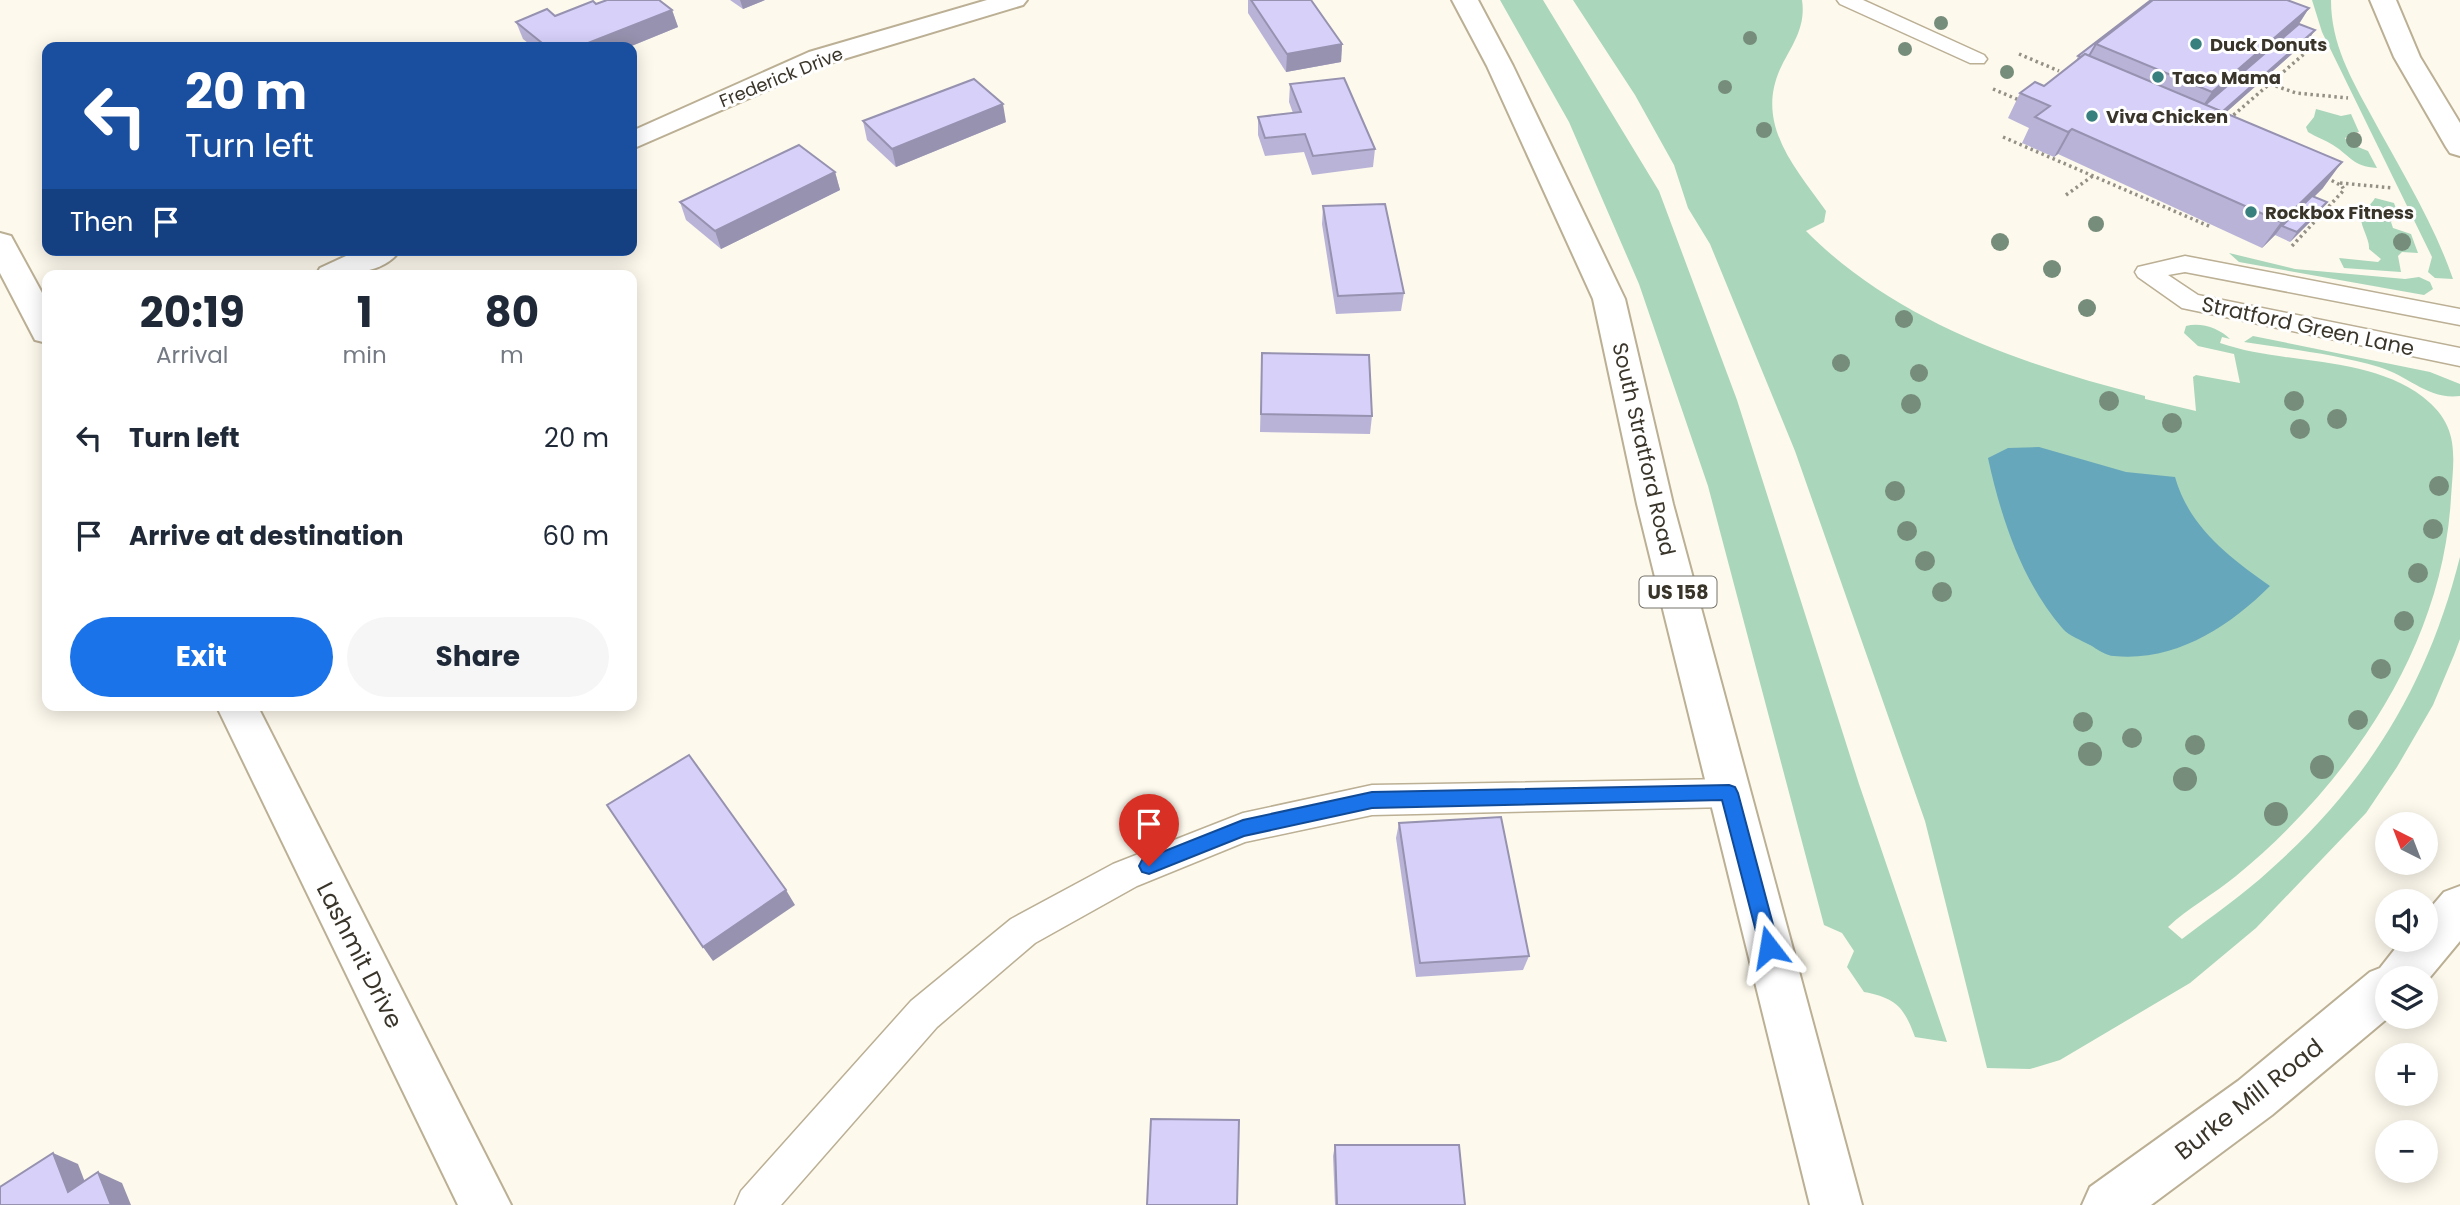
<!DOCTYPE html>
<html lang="en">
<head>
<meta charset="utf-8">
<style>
  body { margin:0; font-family:Poppins,sans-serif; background:#f6f6f7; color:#1f2937; height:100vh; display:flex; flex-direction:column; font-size:26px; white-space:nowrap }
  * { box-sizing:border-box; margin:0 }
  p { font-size:23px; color:#747a83 }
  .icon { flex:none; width:38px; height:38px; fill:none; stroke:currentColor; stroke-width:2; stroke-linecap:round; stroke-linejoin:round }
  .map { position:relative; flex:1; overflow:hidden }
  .sheet { position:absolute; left:42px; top:270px; width:595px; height:441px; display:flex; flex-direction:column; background:#fff; border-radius:14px; box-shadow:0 4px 18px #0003 }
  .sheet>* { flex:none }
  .hud { position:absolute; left:42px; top:42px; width:595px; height:214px; border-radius:14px; box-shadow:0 4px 18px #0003; background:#1a4fa0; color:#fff; overflow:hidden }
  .needle { width:46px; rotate:318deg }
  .buttons { position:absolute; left:2375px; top:812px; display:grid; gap:14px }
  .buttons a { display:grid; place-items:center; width:63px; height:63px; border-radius:50%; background:#fff; box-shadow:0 4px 18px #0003; font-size:35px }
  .pin { position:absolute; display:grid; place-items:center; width:60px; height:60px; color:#fff; margin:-72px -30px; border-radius:50% 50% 50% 0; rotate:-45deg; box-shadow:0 0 7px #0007 }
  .pin .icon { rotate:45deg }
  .me { position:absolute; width:77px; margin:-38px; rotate:346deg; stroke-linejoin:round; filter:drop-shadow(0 0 5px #0008) }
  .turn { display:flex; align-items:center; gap:24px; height:147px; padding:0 28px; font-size:32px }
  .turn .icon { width:91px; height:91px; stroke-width:2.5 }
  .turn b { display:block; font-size:49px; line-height:60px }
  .then { display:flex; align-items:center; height:66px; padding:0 28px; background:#0003; gap:14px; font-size:26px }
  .eta { display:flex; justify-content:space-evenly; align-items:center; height:119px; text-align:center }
  .eta b { font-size:42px; font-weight:700; line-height:49px }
  .cta { display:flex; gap:14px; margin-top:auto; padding:14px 28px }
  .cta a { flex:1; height:80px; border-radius:42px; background:#1a73e8; color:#fff; font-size:28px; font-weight:700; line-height:80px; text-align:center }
  .cta a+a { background:#f6f6f7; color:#1f2937 }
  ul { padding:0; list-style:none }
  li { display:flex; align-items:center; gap:21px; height:98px; padding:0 28px }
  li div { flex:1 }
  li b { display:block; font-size:26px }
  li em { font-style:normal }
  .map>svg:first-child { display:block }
  .green { fill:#aad6bb }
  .water { fill:#67a7bb }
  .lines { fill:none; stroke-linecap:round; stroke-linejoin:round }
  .lane-casing { stroke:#bbaf94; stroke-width:3 }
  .street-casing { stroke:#bbaf94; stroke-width:4 }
  .secondary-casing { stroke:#bbaf94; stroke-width:4 }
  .primary-casing { stroke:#bbaf94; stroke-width:4 }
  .path { stroke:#959085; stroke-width:3.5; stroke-dasharray:2.5 3.5; stroke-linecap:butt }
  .lane { fill:#fff; fill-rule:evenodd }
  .street { fill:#fff; fill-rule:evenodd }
  .secondary { fill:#fff; fill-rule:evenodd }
  .primary { fill:#fff; fill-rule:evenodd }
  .tree { fill:#778d7c }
  .wall { fill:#b9b4d7 }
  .shaded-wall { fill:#9692af }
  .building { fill:#d7d1fa; stroke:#9692af; stroke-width:2 }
  .route { fill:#1a73e8; stroke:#114b97; stroke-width:2 }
  .poi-dot { fill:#38807e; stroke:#fff; stroke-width:2.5 }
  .labels { text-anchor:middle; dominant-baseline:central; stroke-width:6; stroke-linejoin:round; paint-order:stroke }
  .far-poi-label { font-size:18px; font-weight:bold; fill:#3a352a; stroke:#fff; text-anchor:start }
  .far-street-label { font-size:18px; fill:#3a352a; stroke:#fff }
  .shield { fill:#fff; stroke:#75726a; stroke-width:2 }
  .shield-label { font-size:19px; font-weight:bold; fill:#3a352a }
  .street-label { font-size:21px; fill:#3a352a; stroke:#fff }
  .near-street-label { font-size:24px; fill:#3a352a; stroke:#fff }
</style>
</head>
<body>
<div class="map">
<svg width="2460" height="1205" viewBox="0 0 2460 1205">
  <rect width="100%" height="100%" fill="#fdf9ed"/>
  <g class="green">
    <path d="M 1500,0 L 1543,0 L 1659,191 L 1737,400 L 1859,784 L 1947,1042 L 1915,1037 C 1904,1007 1896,998 1864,992 L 1847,967 L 1854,951 L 1842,933 L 1824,925 L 1708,486 L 1639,284 L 1569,122 Z"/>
    <path d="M 1573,0 L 1802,0 C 1806,26 1793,44 1782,65 C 1753,123 1795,167 1826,211 L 1824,222 L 1806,231 C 1896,322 2024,365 2145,396 L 2145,399 L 2196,411 L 2193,377 L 2196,375 L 2240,383 L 2234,354 L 2198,346 L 2184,333 L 2186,326 C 2202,322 2220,329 2230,339 L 2222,337 L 2220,343 C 2283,365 2368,355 2423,397 C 2460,426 2454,454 2451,497 C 2443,647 2349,783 2236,876 C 2214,894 2188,908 2168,927 L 2182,939 C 2212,916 2243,895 2270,870 C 2368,783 2428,684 2460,557 L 2460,639 L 2454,655 L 2433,705 L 2397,767 L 2366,813 L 2256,928 L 2190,983 L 2060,1060 L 2030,1069 L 1987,1068 L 1925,821 L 1795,451 L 1710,244 L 1688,208 L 1674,165 L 1635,95 Z"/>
    <path d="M 2312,0 L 2331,0 C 2331,44 2351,78 2371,115 C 2400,169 2433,221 2453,279 L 2435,278 L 2428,272 L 2432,257 L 2322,32 Z"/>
    <path d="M 2316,109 L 2341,116 L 2351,114 L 2359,132 L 2352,133 L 2345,138 L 2348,143 L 2368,151 L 2377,168 C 2352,166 2352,157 2333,145 C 2325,140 2316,137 2308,132 L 2306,127 L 2314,117 Z"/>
    <path d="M 2375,198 L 2394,203 L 2398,214 L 2386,211 L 2384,214 L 2390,219 L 2393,228 L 2411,234 L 2418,253 L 2402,252 L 2398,256 L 2401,272 L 2344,268 L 2339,258 L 2378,262 L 2381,259 L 2369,249 C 2370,237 2356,222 2363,211 C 2367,206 2372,204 2375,198 Z"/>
    <polygon points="2229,253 2295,269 2405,279 2419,277 2430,282 2433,289 2424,295 2239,262"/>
    <path d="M 2253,336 L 2430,372 L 2460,384 L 2460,396 C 2428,400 2409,376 2379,367 C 2336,354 2289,349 2244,342 Z"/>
  </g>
  <path class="water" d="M 2039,447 L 2126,472 L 2175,477 C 2189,527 2229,557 2270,586 C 2229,627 2175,662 2114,656 C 2106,656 2097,649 2090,645 C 2081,640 2069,636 2063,629 C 2022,582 2001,518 1988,458 L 2008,448 Z"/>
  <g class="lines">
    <g class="lane-casing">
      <g id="lane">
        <polygon points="1837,0 1863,0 1984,55 1987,59 1984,63 1970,63 1840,4"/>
        <polygon points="2185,256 2460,309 2460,325 2185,272 2168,275 2198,295 2460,348 2460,366 2182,308 2138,277 2135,272 2138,267"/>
        <polygon points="1729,779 1741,783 1745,793 1741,803 1729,807 1372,815 1245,842 1137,886 1035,943 937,1027 781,1205 735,1205 741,1191 911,1001 1011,919 1113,864 1243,813 1372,785"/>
      </g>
    </g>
    <g class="street-casing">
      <g id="street">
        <polygon points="987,0 1027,0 1023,5 827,64 632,149 632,131 809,52"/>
        <polygon points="0,233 11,236 47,302 47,343 35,340 0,273"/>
        <path d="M 359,250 L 400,250 C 384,275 342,275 316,275 L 320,268 Z"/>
        <polygon points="216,705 257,705 511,1205 458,1205"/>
      </g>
    </g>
    <g class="secondary-casing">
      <g id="secondary">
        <polygon points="2370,0 2396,0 2420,57 2460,123 2460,156 2450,153 2446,147 2394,57"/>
        <polygon points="2460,886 2460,941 2426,982 2426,978 2387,978 2389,1017 2272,1115 2151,1205 2082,1205 2090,1187 2238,1081 2370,972 2380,968 2402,940 2426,940 2426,913 2444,892"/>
      </g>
    </g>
    <g class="primary-casing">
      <polygon id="primary" points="1452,0 1478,0 1513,66 1625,299 1673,504 1862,1205 1810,1205 1637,504 1593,299 1487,66"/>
    </g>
    <g class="path">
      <polyline points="2019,54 2059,71"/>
      <polyline points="2270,84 2296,93 2348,98"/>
      <polyline points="1993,89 2019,100"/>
      <polyline points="2229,119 2304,54 2302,48"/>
      <polyline points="2003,137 2211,227"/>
      <polyline points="2340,183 2393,188"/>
      <polyline points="2066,195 2094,175"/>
      <polyline points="2292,246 2344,190 2342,186 2325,177"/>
    </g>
    <use href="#lane" class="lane"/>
    <use href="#street" class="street"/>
    <use href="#secondary" class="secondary"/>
    <use href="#primary" class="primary"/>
  </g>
  <g class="tree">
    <circle cx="1941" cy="23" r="7"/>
    <circle cx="1750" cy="38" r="7"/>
    <circle cx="1905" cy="49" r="7"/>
    <circle cx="2007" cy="72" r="7"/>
    <circle cx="1725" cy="87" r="7"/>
    <circle cx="1764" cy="130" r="8"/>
    <circle cx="2354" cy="140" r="8"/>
    <circle cx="2388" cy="214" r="8"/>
    <circle cx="2096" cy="224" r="8"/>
    <circle cx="2000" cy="242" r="9"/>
    <circle cx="2402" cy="242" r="9"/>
    <circle cx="2052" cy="269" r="9"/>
    <circle cx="2087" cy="308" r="9"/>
    <circle cx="1904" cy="319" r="9"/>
    <circle cx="1841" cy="363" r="9"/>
    <circle cx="1919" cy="373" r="9"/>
    <circle cx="2109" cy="401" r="10"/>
    <circle cx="2294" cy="401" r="10"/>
    <circle cx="1911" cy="404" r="10"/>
    <circle cx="2337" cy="419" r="10"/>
    <circle cx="2172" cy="423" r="10"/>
    <circle cx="2300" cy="429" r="10"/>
    <circle cx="2439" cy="486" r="10"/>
    <circle cx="1895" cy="491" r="10"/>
    <circle cx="2433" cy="529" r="10"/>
    <circle cx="1907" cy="531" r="10"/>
    <circle cx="1925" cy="561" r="10"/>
    <circle cx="2418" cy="573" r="10"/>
    <circle cx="1942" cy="592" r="10"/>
    <circle cx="2404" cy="621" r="10"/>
    <circle cx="2381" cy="669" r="10"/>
    <circle cx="2358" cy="720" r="10"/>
    <circle cx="2083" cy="722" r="10"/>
    <circle cx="2132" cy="738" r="10"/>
    <circle cx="2195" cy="745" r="10"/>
    <circle cx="2090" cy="754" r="12"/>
    <circle cx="2322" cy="767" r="12"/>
    <circle cx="2185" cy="779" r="12"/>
    <circle cx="2276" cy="814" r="12"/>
  </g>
  <g class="wall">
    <polygon points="730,0 765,0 743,9"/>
    <polygon points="1248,0 1311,0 1342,44 1341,62 1286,72 1248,13"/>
    <polygon points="2151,0 2309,8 2299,24 2309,39 2225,113 2323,188 2314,197 2320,212 2290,242 2275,235 2276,234 2262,248 2058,154 2054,157 2022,143 2029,128 2008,118 2020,93 2044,86 2076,62 2078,56"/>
    <polygon points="672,10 678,27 629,47 533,47 523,39 516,22 555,16"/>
    <polygon points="1290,84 1375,149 1373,167 1312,175 1304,152 1265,156 1258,135 1258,117 1293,113 1289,102"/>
    <polygon points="863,121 1006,122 896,167 867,140"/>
    <polygon points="835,172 840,190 721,249 686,220 680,202"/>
    <polygon points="1323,206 1404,293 1401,311 1336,314 1322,224"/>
    <polygon points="1262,353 1372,416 1370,434 1260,432"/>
    <polygon points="1399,823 1529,956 1523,970 1416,977 1396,838"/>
    <polygon points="1335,1145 1465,1205 1335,1205 1333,1156"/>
  </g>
  <g class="shaded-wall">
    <polygon points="740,0 765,0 743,9"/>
    <polygon points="2309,8 2293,33 2202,107 2212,92"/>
    <polygon points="672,10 678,27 629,47 578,47"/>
    <polygon points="2315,30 2309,39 2213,124 2219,114"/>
    <polygon points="1342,44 1341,62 1286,72 1287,54"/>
    <polygon points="1003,104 1006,122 896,167 892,149"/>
    <polygon points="2072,129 2058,154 2054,157 2068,132"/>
    <polygon points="2342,162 2323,188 2284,226 2282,226 2276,234 2262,248 2281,222"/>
    <polygon points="835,172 840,190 721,249 715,231"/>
    <polygon points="2327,202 2320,212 2290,242 2297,232"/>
    <polygon points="122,250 138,250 126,255"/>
    <polygon points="786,890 795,905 713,961 703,947"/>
    <polygon points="53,1153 78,1164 93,1203 68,1192"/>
    <polygon points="98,1172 122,1183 131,1205 111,1205"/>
  </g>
  <g class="building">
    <polygon points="607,0 659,0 672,10 578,47 547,47 516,22 547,9 555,16 593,1 596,4"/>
    <polygon points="1251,0 1311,0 1342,44 1287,54"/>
    <polygon points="2151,0 2153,0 2096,44 2089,56 2085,54 2081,57 2078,56"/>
    <polygon points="2153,0 2287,0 2309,8 2212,92 2096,44"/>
    <polygon points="2299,24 2315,30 2222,112 2205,105"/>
    <polygon points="2085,54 2342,162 2281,222 2072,129 2068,132 2035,117 2050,106 2020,93 2035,82 2044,86"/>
    <polygon points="1344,78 1375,149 1313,156 1305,134 1265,138 1258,117 1301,112 1290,84"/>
    <polygon points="974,79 1003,104 892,149 863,121"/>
    <polygon points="799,145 835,172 715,231 680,202"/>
    <polygon points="2312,196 2327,202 2297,232 2282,226"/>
    <polygon points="1385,204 1404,293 1338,296 1323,206"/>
    <polygon points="1262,353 1369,355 1372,416 1261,414"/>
    <polygon points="689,755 786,890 703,947 607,805"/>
    <polygon points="1501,817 1529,956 1420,963 1399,823"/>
    <polygon points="1151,1119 1239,1120 1237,1205 1147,1205"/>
    <polygon points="1335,1145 1459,1145 1465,1205 1337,1205"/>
    <polygon points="53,1153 68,1192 98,1172 111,1205 0,1205 0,1187"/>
  </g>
  <polygon class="route" points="1729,785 1735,787 1738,793 1779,947 1776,954 1769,956 1763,954 1760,947 1722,800 1372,808 1244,836 1149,874 1142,872 1139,866 1142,860 1243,820 1372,792"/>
  <g class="poi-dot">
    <circle cx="2196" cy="44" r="7"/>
    <circle cx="2158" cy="77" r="7"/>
    <circle cx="2092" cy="116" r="7"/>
    <circle cx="2251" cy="212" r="7"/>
  </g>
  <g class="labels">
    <g class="far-poi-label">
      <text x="2210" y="44">Duck Donuts</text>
      <text x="2172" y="77">Taco Mama</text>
      <text x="2106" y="116">Viva Chicken</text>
      <text x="2265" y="212">Rockbox Fitness</text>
    </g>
    <g class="far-street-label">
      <text transform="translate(781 77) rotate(-22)">Frederick Drive</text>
    </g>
    <rect class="shield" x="1639.5" y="576.5" width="77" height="31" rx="5"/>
    <g class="shield-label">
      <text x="1678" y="592">US 158</text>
    </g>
    <g class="street-label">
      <text transform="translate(2308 326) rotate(12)">Stratford Green Lane</text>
      <text transform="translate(1644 449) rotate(77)">South Stratford Road</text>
    </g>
    <g class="near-street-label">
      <text transform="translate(360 955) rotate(63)">Lashmit Drive</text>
      <text transform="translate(2249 1099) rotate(-38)">Burke Mill Road</text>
    </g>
  </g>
</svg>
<div class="buttons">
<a><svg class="needle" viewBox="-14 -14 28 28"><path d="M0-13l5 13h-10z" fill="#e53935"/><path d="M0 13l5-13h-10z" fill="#747a83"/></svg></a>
<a><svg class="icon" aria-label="sound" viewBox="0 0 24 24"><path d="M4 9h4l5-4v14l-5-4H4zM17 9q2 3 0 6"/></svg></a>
<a><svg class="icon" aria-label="layers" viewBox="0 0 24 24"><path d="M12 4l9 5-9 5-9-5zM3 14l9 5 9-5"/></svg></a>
<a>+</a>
<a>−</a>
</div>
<div class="pin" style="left:1149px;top:866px;background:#d93025"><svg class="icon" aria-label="arrive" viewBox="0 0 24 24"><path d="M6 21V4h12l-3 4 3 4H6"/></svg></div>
<svg class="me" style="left:1769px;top:947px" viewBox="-20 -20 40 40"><path d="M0-17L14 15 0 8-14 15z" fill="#1a73e8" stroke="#fff" stroke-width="4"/></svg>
<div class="hud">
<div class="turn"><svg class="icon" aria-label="left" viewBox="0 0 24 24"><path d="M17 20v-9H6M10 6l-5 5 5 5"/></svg><div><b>20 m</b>Turn left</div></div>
<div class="then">Then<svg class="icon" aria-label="arrive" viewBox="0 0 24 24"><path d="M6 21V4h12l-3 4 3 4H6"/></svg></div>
</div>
<section class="sheet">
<div class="eta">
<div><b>20:19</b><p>Arrival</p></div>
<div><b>1</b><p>min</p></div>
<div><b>80</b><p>m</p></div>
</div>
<ul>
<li><svg class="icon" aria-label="left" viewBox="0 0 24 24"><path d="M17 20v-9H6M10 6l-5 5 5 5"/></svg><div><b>Turn left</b></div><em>20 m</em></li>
<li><svg class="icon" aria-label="arrive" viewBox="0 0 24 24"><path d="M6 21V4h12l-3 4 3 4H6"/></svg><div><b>Arrive at destination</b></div><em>60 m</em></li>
</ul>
<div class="cta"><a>Exit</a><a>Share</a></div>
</section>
</div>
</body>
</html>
